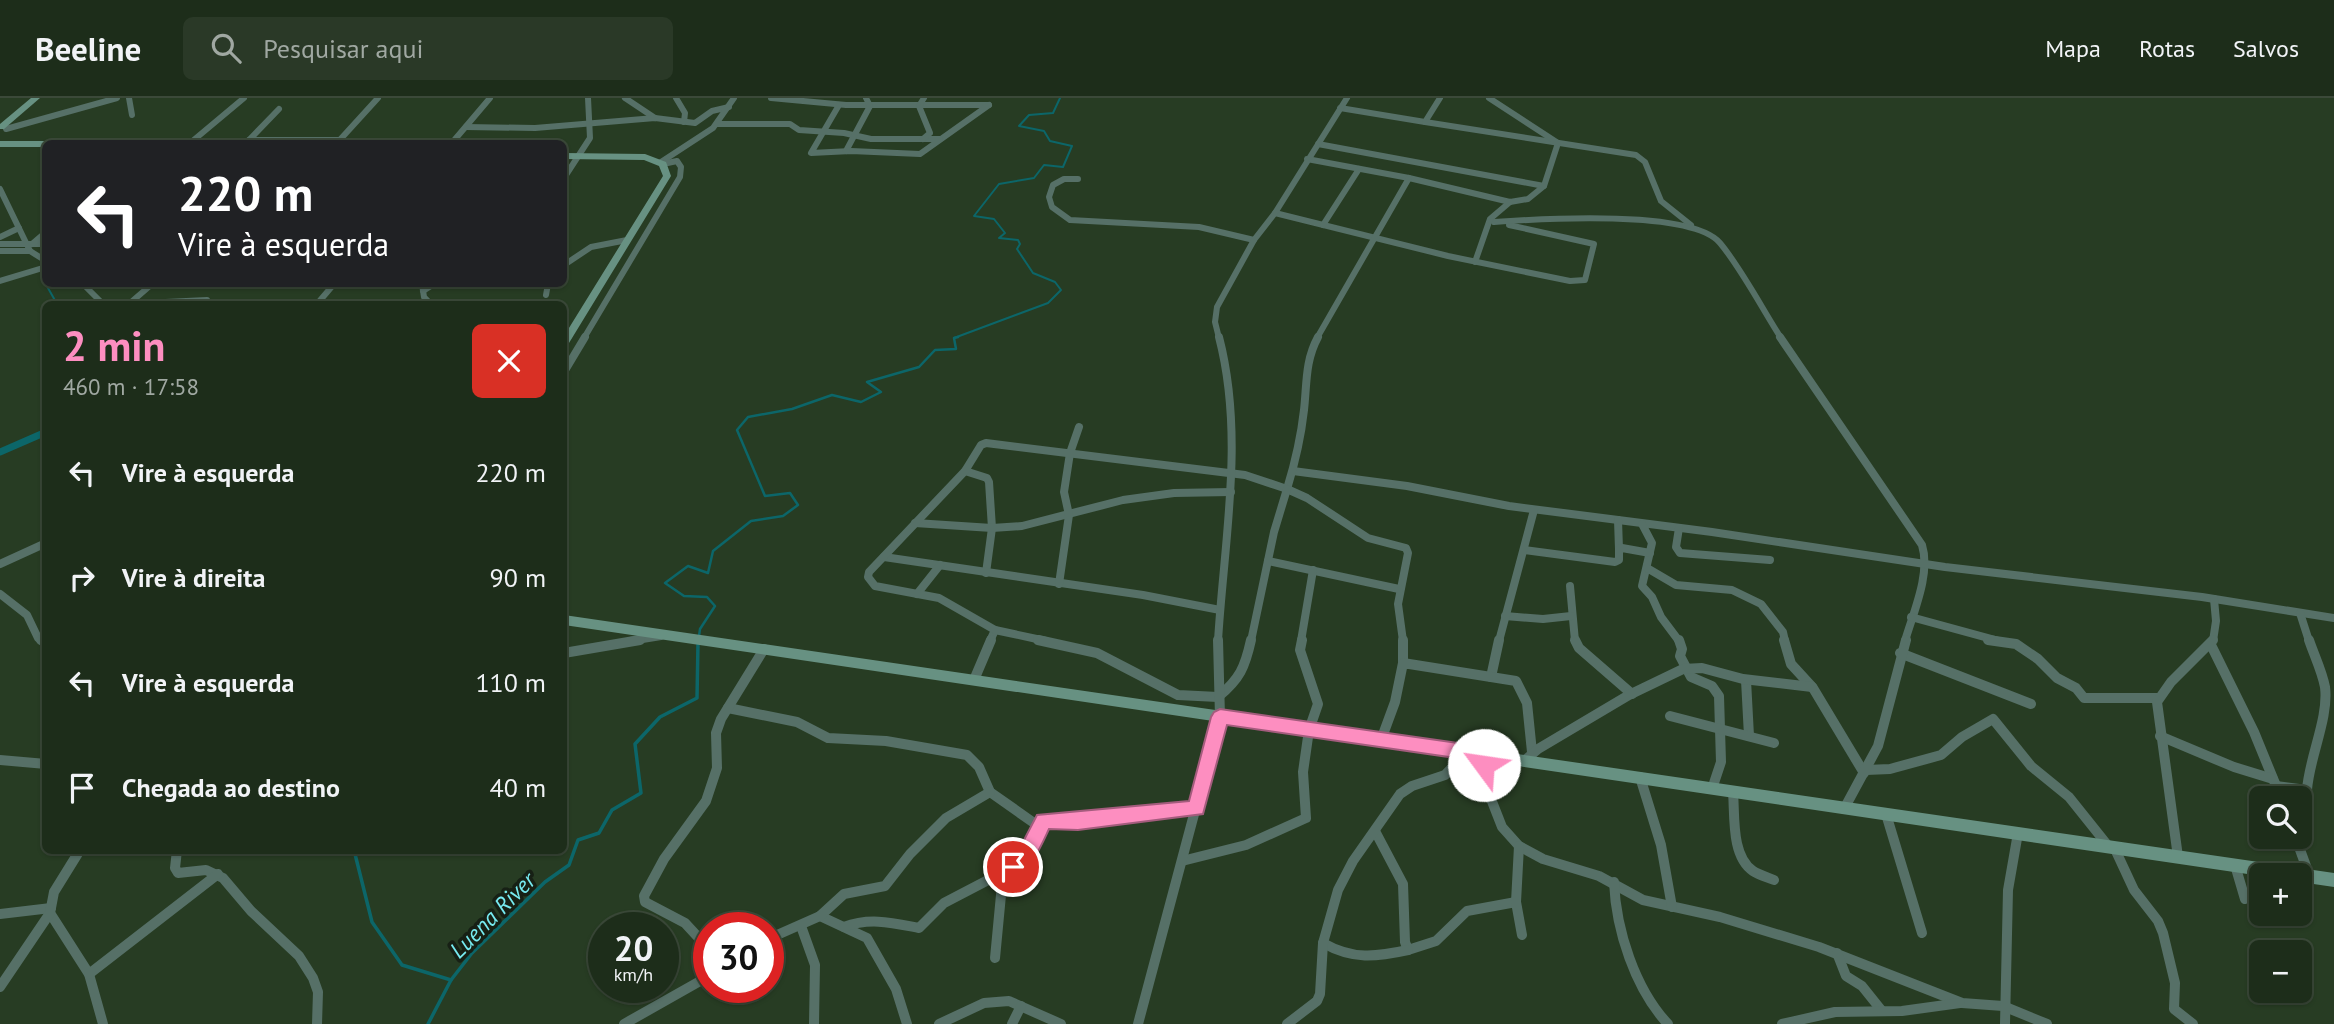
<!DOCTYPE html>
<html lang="pt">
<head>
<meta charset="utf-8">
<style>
  body { margin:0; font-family:"PT Sans",sans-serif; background:#2a3927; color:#f1f3f6; height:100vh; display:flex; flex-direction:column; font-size:26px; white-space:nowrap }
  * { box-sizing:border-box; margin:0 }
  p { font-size:23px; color:#a0a8a2 }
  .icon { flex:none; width:38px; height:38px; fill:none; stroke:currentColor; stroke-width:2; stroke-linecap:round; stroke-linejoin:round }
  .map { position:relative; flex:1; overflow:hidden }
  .sheet { position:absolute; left:42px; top:203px; width:525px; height:553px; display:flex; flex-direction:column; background:#1d2d1a; border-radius:10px; box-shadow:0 2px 5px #0004,0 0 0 2px #3b4939 }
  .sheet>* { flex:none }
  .top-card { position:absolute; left:42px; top:42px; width:525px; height:147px; border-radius:10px; box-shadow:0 2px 5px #0004,0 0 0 2px #3b4939; background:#202124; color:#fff; overflow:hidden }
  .controls { position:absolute; left:2249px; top:688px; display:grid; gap:14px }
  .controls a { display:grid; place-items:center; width:63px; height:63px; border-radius:10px; background:#1d2d1a; box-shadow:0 2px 5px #0004,0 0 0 2px #3b4939; font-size:35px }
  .speed { position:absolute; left:588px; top:814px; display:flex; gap:14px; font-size:35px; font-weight:700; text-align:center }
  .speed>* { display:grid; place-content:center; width:91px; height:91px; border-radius:50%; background:#1d2d1a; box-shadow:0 2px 5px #0004,0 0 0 2px #3b4939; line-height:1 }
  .speed small { font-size:18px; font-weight:400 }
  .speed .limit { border:10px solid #d22; background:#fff; color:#111 }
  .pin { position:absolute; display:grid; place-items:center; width:60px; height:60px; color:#fff; margin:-30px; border:4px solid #fff; border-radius:50%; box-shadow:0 2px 7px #0007 }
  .me { position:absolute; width:77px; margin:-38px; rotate:301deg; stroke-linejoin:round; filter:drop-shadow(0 0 5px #0008) }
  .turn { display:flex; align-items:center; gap:24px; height:147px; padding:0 21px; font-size:32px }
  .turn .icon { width:91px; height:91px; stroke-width:2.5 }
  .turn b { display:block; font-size:49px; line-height:60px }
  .round { display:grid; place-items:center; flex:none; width:74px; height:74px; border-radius:10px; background:#2a3927 }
  .summary { display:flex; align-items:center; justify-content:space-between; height:119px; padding:0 21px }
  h1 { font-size:42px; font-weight:700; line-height:52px; color:#fd8ec0 }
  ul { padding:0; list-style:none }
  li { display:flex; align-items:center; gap:21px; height:105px; padding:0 21px }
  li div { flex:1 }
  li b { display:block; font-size:26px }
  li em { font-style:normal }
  header { display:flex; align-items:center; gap:42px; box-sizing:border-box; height:98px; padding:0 35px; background:#1d2d1a; border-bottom:2px solid #3b4939 }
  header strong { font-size:33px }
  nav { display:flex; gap:38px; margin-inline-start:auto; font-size:24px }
  .search { width:490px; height:63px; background:#2a3927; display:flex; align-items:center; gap:18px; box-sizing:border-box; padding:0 24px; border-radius:10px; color:#a0a8a2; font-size:26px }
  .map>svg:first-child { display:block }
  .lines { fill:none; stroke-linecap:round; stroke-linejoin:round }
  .stream-far2 { stroke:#0c6669; stroke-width:2 }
  .stream-far1 { stroke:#0c6669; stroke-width:2.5 }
  .stream { stroke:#0c6669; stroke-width:3.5 }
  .canal { stroke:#0c6669; stroke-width:7 }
  .street-far2 { stroke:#567067; stroke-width:6 }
  .street-far1 { stroke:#567067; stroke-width:8 }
  .street { stroke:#567067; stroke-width:10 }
  .secondary { fill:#679182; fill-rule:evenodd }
  .route { fill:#fd8ec0; stroke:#a45c7d; stroke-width:2 }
  .labels { text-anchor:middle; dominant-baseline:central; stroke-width:7; stroke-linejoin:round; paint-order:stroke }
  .water-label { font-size:23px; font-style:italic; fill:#77ebf1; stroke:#172015 }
</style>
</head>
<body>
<header>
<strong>Beeline</strong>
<div class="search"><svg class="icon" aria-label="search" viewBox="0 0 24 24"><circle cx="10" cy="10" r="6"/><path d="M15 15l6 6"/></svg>Pesquisar aqui</div>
<nav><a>Mapa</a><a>Rotas</a><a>Salvos</a></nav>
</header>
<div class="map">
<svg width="2334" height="926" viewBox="0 0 2334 926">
  <rect width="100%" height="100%" fill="#273c23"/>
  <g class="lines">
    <g class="stream-far2">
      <polyline points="48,190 57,206"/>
      <polyline points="954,240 1048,205 1061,192 1055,184 1033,175 1017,151 1020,146 1018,142 999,140 1005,135 994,121 974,118 999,86 1034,80 1044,67 1063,69 1072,48 1050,43 1044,33 1019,28 1029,17 1053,15 1060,0"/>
    </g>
    <polyline class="stream-far1" points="699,538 700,531 715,508 707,499 684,498 665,485 688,468 708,475 713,453 751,423 783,418 798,407 790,395 765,398 737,332 748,319 792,311 832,297 861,304 881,294 867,284 919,269 935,252 956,251 954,240 958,239"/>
    <g class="stream">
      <polyline points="354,752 372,824 402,867 451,882"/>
      <polyline points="428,926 451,882 472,855 545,784 569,767 578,742 599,735 612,712 641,695 635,646 660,619 697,600 698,545"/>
    </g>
    <polyline class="canal" points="0,354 46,334"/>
    <g class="street-far2">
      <polyline points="129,0 132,17"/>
      <polyline points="625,0 655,20"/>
      <polyline points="676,0 685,15 684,24"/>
      <polyline points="771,0 846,7 989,7"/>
      <polyline points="839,7 811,55 851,53 920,56 989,7"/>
      <polyline points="1340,10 1425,24 1440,0"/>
      <polyline points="1425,24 1636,57 1645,64 1661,103 1691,127"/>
      <polyline points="717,26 790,26 799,32 844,35 871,41 940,41"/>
      <polyline points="466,29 535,30 655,20 695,25 712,13 729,9"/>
      <polyline points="6,31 117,0"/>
      <polyline points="923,41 930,35 919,8 924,0"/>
      <polyline points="249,42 340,42"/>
      <polyline points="249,42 279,11"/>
      <polyline points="337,45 378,0"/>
      <polyline points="189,46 244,0"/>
      <polyline points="451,46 490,0"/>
      <polyline points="1318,46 1544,88"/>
      <polyline points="846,53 870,8 866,0"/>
      <polyline points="1307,61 1409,80 1510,104 1528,101 1544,88 1558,45 1489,0"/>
      <polyline points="661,64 713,30 734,0"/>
      <polyline points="564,80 590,40 588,0"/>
      <polyline points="1078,81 1064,81 1053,87 1049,99 1052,109 1070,122 1199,129 1254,142"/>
      <polyline points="0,91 30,153 46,163"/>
      <polyline points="1275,115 1448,158 1570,183 1585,182 1594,146 1509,127"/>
      <path d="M 1494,124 C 1538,121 1691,111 1720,145 C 1741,170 1763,212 1781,240"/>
      <polyline points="1323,127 1359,71"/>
      <polyline points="0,139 19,130"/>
      <polyline points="0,146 46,146"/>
      <polyline points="32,146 46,134"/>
      <polyline points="0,153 30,153"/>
      <polyline points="1475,164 1490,121 1510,104"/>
      <polyline points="564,167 591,149 627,142"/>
      <polyline points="0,183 46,169"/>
      <polyline points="83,186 103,206"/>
      <polyline points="422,186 424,199 431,206"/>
      <polyline points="423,193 434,186"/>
      <polyline points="546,197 548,186"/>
      <polyline points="124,206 207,202"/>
      <polyline points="129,206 152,186"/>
      <polyline points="317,206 334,186"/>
      <polyline points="584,240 680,79 681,69 677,63 663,66"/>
      <polyline points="1219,240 1215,224 1217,209 1254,142 1275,115 1347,0"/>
      <polyline points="1317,240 1409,80"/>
    </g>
    <g class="street-far1">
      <path d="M 1780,239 L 1922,447 C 1931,476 1913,515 1905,543"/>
      <polyline points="564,274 585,239"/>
      <polyline points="965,373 987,380 989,384 992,430 986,475"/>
      <polyline points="1293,373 1407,388 1509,408 1712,434 1945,469 2202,499 2334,520"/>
      <polyline points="1287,391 1307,400 1368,440 1406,450 1408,455 1398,506 1403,543"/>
      <path d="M 1287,391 C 1295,365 1301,339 1304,312 C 1307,285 1305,263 1318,239"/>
      <polyline points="1618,422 1619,451"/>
      <polyline points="915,425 992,430 1022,428 1123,402 1174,395 1231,394"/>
      <polyline points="1642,426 1652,445 1642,488 1652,499 1661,519 1679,543"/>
      <polyline points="1679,430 1676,449 1680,455 1770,462"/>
      <polyline points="1524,452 1615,464 1619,462 1619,451 1622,450 1650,455"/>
      <polyline points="884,459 1143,497 1220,512"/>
      <polyline points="1268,463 1399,491"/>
      <polyline points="0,466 46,445"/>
      <polyline points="1647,470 1676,487 1732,492 1761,506 1783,534 1785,543"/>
      <polyline points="1059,486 1069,417 1064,394 1070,355 1079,329"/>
      <polyline points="1570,488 1575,543"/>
      <polyline points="0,496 27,517 38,540 43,543"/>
      <polyline points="917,496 940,467"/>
      <polyline points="2300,515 2309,543"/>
      <polyline points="1505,518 1543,521 1571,518"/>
      <polyline points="1911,519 1999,543"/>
      <polyline points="630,543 661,538"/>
      <polyline points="990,543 995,532"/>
      <polyline points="1046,543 995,532 939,500 875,488 868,479 869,474 965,373 981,347 986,345 1245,377 1287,391"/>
      <path d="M 1218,543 C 1224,442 1245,339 1219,239"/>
      <polyline points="1251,543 1274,434 1287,391"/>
      <polyline points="1301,543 1313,472"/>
      <polyline points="1499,543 1534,412"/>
      <polyline points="2213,543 2216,523 2214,501"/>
    </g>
    <g class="street">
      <polyline points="41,542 46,545"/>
      <path d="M 1038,542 L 1097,555 L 1178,597 L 1218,599 C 1240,581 1245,569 1251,542"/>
      <polyline points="1403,542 1403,565"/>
      <polyline points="1575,542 1579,550 1632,596"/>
      <polyline points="1679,542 1682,551 1680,558 1691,579 1712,588 1719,598 1721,664 1712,691"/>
      <polyline points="1784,542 1791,566 1813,590 1864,675"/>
      <polyline points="1988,542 2016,546 2038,561 2057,580 2076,590 2084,600 2158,600"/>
      <polyline points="2211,547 2254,634 2281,700"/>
      <polyline points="564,555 640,542"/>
      <polyline points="1900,555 2031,606"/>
      <polyline points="1491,579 1499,542"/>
      <polyline points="974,582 991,542"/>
      <polyline points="1746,582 1749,638"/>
      <polyline points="728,610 797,624 828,640 886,643 967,657 979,669 990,694 1034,725 1196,710"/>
      <polyline points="1670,618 1774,645"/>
      <polyline points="2160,638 2234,669 2273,681"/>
      <polyline points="1381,642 1395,604 1403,565 1516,583 1527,605 1532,654"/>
      <polyline points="1486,657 1484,683 1502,729 1519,748 1543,761 1599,778 1643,802 1720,819 1819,849 1962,905 2003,908 2047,926"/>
      <polyline points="0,662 46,666"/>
      <polyline points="1524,663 1538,651 1629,597 1683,571 1702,570 1743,581 1812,589"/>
      <polyline points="1866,672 1890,671 1941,657 1962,639 1993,621 2031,668 2069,699 2109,749"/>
      <polyline points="1640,679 1661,747 1672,809"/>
      <path d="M 2276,688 L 2307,692 C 2309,660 2329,620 2325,589 C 2322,573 2314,557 2309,542"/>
      <path d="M 1733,694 C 1735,718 1731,758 1753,773 C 1759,777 1767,779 1774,782"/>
      <polyline points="1844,711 1878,648 1906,542"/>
      <polyline points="1886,716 1922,835"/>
      <polyline points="1375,733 1403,786 1405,844 1408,852 1436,843 1467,813 1516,804"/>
      <polyline points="2295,738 2310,779"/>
      <polyline points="1519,748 1516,804 1522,837"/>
      <polyline points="2114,749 2134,792 2158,823 2163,835 2175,885 2174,911 2193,926"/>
      <polyline points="177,752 175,770 178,775 206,772 223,780 251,813 299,858 313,880 318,894 317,926"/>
      <polyline points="2178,759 2157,604 2171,584 2213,542"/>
      <polyline points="1182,763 1246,747 1306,720 1303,674 1309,632 1318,606 1300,552 1302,542"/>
      <polyline points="2235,767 2245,801"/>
      <path d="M 1614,784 C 1616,832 1635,891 1668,926"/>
      <polyline points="50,815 89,876 103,926"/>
      <polyline points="0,816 51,810"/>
      <polyline points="820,818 867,840 896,891 907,926"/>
      <polyline points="801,828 815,867 814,926"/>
      <path d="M 844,829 C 870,819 893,825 919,830 L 944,805 L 1013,769 L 1030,750 L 1044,723"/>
      <polyline points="768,841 820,818 844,796 885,788 910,756 946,720 990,694"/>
      <path d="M 1323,845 C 1353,862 1376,859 1408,852"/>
      <polyline points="709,851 685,825 645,804 644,798 664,761 706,703 717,670 716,635 721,621 764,551"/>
      <polyline points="1837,855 1846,878 1862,888 1882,913"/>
      <polyline points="995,860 1003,776"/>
      <polyline points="89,876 218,776"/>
      <polyline points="0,889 50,815 54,794 80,752"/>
      <polyline points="624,926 709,878"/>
      <polyline points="939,926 984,905 1009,903 1061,926"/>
      <polyline points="1012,926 1021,908"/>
      <polyline points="1138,926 1220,619 1218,542"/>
      <polyline points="1287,926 1317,903 1320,896 1323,845 1338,792 1353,763 1400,696 1412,688 1445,677 1467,654"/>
      <polyline points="1782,926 1835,914 1902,913 1960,905"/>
      <polyline points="2005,926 2008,792 2018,735"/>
    </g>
    <g class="secondary">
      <polygon points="31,0 40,0 4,31 0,31 0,26"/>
      <polygon points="0,43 75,43 79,46 46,46 46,49 0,49"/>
      <polygon points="564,55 645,56 666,64 671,78 569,245 564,248 564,238 663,78 659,68 644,62 564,61"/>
      <polygon points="564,517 2334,775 2334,789 2300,784 2300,777 2261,778 564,527"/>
    </g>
  </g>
  <path class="route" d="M 1220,611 L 1486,649 L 1493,652 L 1496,657 L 1490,672 L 1484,674 L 1477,672 L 1476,663 L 1227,627 L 1203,716 L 1078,732 L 1049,731 C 1041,748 1032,771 1013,778 L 1007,775 L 1004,769 L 1023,744 L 1037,717 L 1189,703 L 1211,619 L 1214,614 Z"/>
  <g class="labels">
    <g class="water-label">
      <text transform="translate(492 817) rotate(-45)">Luena River</text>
    </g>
  </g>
</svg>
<div class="controls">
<a><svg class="icon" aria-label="search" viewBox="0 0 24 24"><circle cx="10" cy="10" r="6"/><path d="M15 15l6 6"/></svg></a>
<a>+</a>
<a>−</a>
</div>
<div class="speed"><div>20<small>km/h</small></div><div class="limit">30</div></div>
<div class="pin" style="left:1013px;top:769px;background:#d93025"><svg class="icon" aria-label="arrive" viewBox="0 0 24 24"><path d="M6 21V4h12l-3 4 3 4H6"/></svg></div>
<svg class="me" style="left:1484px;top:667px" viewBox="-20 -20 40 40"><circle r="19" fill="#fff"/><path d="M0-13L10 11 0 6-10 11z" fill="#fd8ec0"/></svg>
<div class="top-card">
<div class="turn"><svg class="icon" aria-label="left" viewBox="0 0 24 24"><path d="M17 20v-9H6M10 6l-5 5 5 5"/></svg><div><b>220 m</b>Vire à esquerda</div></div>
</div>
<section class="sheet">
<div class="summary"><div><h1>2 min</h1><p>460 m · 17:58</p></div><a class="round" style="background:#d93025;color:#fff"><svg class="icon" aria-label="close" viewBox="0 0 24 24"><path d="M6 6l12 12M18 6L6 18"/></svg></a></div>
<ul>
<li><svg class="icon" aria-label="left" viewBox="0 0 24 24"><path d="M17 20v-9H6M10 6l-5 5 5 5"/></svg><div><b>Vire à esquerda</b></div><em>220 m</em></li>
<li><svg class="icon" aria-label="right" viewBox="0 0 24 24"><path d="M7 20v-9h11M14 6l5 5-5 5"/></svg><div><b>Vire à direita</b></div><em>90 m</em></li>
<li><svg class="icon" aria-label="left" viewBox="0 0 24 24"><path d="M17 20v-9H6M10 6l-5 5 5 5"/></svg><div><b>Vire à esquerda</b></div><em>110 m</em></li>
<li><svg class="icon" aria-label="arrive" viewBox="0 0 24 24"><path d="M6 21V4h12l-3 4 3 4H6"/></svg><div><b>Chegada ao destino</b></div><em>40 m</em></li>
</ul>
</section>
</div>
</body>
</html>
